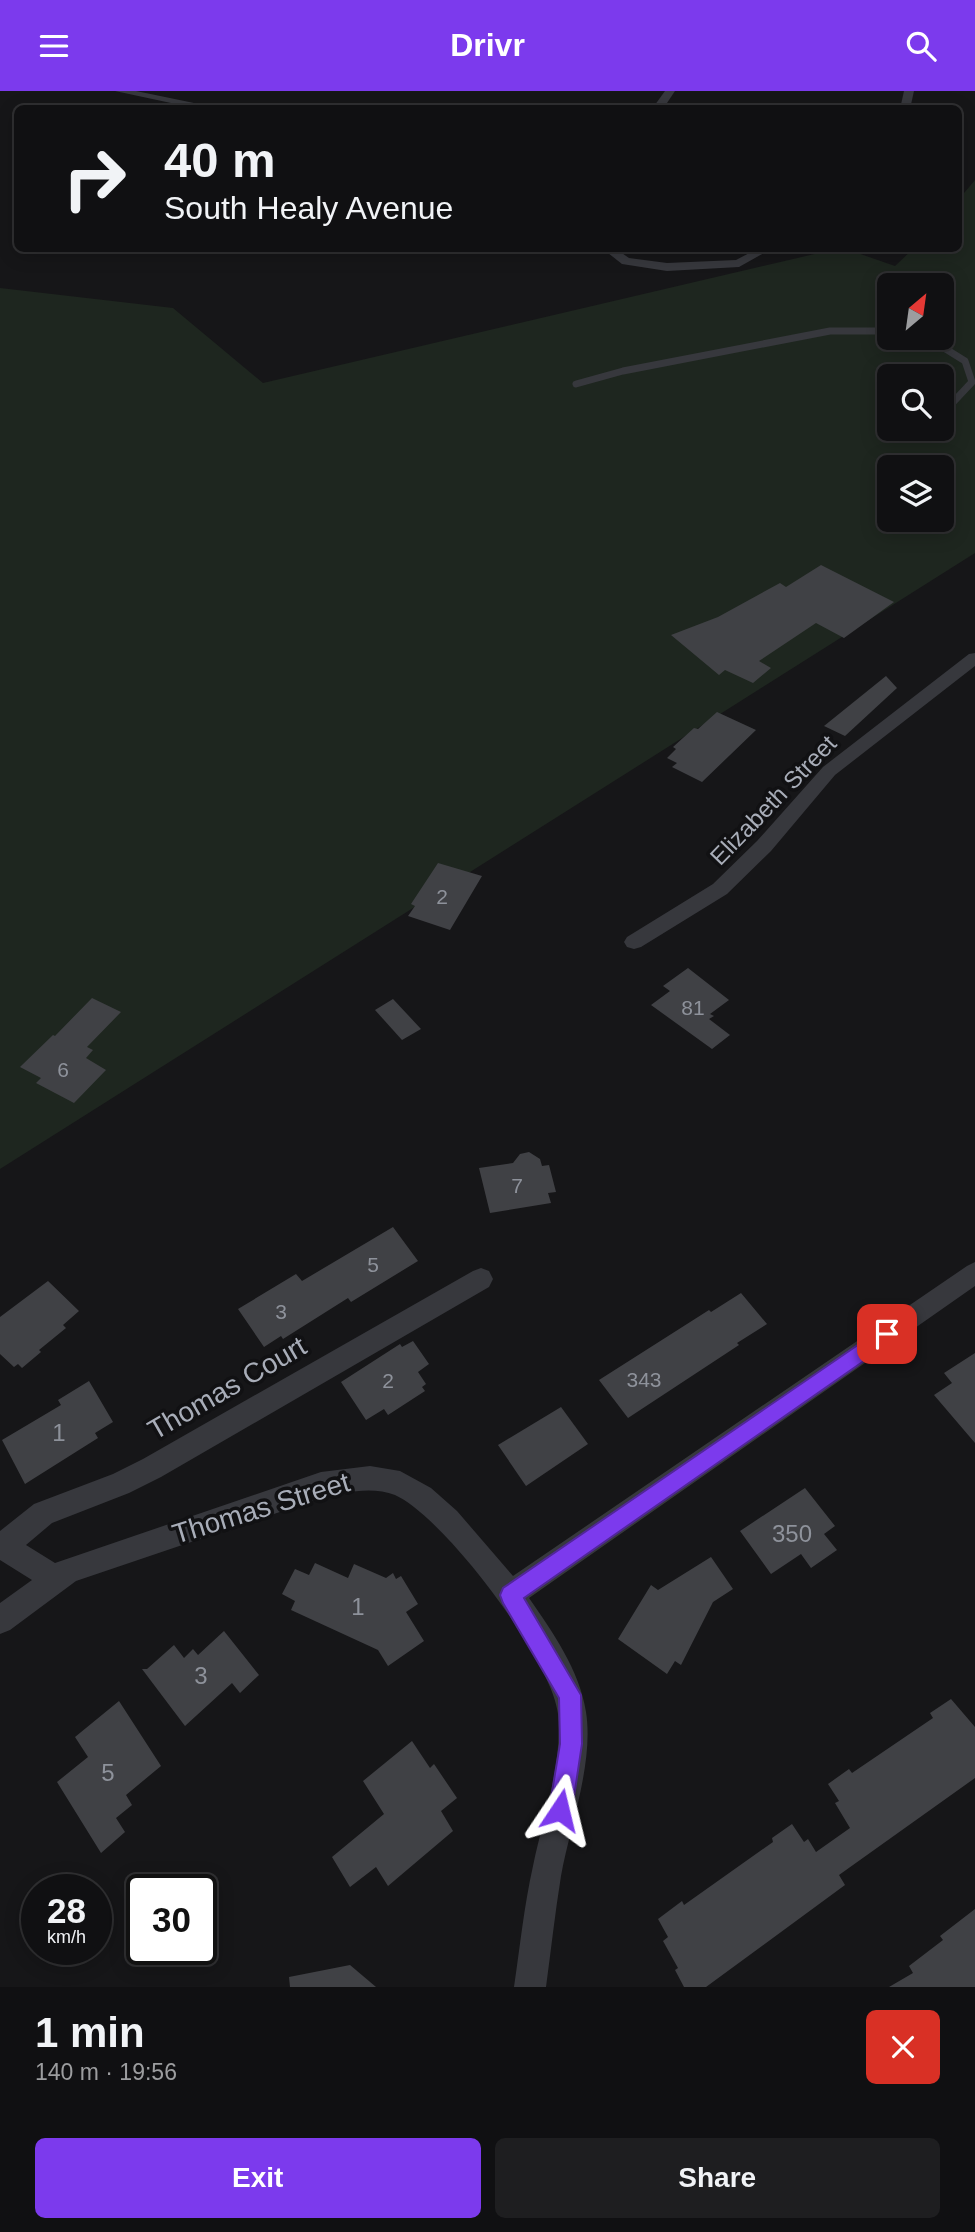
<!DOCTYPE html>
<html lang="en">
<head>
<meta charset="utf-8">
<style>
  body { margin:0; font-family:Arial,sans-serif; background:#1e1e20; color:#f1f3f6; height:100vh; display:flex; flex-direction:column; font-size:26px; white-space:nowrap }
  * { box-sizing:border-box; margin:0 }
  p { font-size:23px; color:#9c9d9f }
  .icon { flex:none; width:38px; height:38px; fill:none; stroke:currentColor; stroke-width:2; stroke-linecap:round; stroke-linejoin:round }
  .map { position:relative; height:1896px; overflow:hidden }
  .sheet { display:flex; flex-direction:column; background:#101012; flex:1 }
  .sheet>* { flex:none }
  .hud { position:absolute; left:14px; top:14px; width:948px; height:147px; border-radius:10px; box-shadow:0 4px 18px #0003,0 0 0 2px #303032; background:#101012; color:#f1f3f6; overflow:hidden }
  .needle { width:46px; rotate:29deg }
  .controls { position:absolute; left:877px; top:182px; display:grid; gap:14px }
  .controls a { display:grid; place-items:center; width:77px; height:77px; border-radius:10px; background:#101012; box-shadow:0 4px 18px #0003,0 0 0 2px #303032; font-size:35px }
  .speed { position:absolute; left:21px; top:1783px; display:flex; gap:14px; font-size:35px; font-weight:700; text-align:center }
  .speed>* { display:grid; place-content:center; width:91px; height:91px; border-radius:50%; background:#101012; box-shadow:0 4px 18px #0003,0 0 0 2px #303032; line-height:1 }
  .speed small { font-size:18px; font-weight:400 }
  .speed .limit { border:4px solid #111; border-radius:10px; background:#fff; color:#111 }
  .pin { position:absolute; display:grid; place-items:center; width:60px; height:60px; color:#fff; margin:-30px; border-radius:14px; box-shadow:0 4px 10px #0006 }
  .me { position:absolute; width:77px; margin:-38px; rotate:10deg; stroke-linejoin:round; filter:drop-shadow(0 0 5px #0008) }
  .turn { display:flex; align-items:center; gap:24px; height:147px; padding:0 35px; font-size:32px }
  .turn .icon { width:91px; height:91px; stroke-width:2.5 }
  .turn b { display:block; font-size:49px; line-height:60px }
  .round { display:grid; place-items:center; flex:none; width:74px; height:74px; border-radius:10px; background:#1e1e20 }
  .overview { display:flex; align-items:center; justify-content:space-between; height:119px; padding:0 35px }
  h1 { font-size:42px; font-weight:700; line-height:52px }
  .primary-button { display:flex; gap:14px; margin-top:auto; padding:14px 35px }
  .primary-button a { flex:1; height:80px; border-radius:10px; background:#7c3aed; color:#fff; font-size:28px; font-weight:700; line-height:80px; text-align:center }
  .primary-button a+a { background:#1e1e20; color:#f1f3f6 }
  header { display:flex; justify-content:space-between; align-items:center; height:91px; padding:0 35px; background:#7c3aed; color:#fff; font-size:32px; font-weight:700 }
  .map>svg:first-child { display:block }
  .green { fill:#1e261f; fill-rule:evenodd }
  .building { fill:#404145 }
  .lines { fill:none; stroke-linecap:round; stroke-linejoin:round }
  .lane { stroke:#37383d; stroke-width:7 }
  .street { fill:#37383d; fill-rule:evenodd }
  .route { fill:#7c3aed; stroke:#51269a; stroke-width:2 }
  .labels { text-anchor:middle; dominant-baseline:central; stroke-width:7; stroke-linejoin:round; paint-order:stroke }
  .number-label { font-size:21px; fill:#8e929b }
  .street-label { font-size:24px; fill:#a8adb8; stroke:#111113 }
  .near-number-label { font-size:24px; fill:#8e929b }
  .near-street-label { font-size:28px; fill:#a8adb8; stroke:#111113 }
</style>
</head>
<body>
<header><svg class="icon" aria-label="menu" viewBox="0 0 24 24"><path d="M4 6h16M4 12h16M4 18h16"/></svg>Drivr<svg class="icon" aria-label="search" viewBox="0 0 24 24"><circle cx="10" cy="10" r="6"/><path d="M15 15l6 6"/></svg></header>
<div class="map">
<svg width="975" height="1896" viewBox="0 0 975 1896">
  <rect width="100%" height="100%" fill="#161618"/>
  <path class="green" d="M 975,89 L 975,462 L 0,1078 L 0,197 L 173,217 L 263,292 L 836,158 L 846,158 L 895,175 L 913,158 L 959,158 L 959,108 ZM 889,194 L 942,194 L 942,247 L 889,247 ZM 889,285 L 942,285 L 942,338 L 889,338 ZM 889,376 L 942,376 L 942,429 L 889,429 Z"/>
  <g class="building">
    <polygon points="821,474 894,511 844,547 816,532 759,570 771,577 753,592 725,579 719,584 671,544 718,526 780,492 786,496"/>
    <polygon points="886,585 897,597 845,645 824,635"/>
    <polygon points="717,621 756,639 702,691 672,676 677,672 667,667 676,658 673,656 694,637 698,638"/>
    <polygon points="438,772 482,785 450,839 408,825 415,815 411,813"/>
    <polygon points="688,877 729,909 710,923 714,925 709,928 730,944 712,958 651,914 670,900 663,895"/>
    <polygon points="92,907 121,921 87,956 93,959 86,967 106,979 74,1012 36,992 41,987 20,976 53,944 55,945"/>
    <polygon points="393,908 421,938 402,949 375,919"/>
    <polygon points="529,1061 540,1068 542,1075 549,1074 556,1101 548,1102 551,1112 490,1122 479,1077 513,1072 520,1063"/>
    <polygon points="393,1136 418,1170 351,1211 348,1207 283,1248 281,1245 264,1256 238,1218 296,1183 302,1190"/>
    <polygon points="48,1190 79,1220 63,1234 66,1237 39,1259 41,1261 22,1277 18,1273 14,1276 0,1263 0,1226"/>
    <polygon points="741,1202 767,1233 737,1252 739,1254 628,1327 599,1289 709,1219 711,1221"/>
    <polygon points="413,1250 429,1273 418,1281 426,1293 422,1296 425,1300 388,1324 384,1318 366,1329 341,1291 400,1253 402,1256"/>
    <polygon points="975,1262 975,1352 934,1304 952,1292 944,1282"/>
    <polygon points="89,1290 113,1331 95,1342 98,1347 25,1393 2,1349 61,1314 58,1309"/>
    <polygon points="561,1316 588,1353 526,1395 498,1354"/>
    <polygon points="805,1397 835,1435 824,1443 837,1459 811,1477 801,1463 771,1483 740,1440"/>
    <polygon points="711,1466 733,1498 713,1511 681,1574 675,1570 667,1583 618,1548 651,1494 658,1499"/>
    <polygon points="315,1472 348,1487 354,1473 386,1487 393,1482 396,1488 401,1485 418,1513 406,1521 424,1550 388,1575 378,1559 291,1519 295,1510 282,1503 295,1478 309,1484"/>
    <polygon points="224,1540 259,1584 240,1602 232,1592 185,1635 142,1578 147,1578 174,1554 184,1567 193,1558 198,1564"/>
    <polygon points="951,1608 975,1636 975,1687 839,1784 845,1794 706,1896 684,1896 675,1879 678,1877 663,1850 668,1846 658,1828 682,1810 684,1814 773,1751 772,1747 792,1733 804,1751 808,1748 816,1761 850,1737 835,1712 839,1710 828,1693 849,1678 852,1682 933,1627 930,1622"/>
    <polygon points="119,1610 161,1675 126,1704 132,1714 116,1727 125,1741 101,1762 57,1691 88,1666 75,1646"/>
    <polygon points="412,1650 430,1677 434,1673 457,1707 441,1720 453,1740 388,1795 376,1776 350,1796 332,1766 384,1723 363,1690"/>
    <polygon points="975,1818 975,1896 889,1896 913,1882 909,1875 943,1849 940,1845"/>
    <polygon points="350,1874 376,1896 290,1896 289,1886"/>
  </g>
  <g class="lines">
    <g class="lane">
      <polyline points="928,247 965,270 972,291 942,323"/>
      <polyline points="576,293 623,280 830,240 889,240"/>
    </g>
    <g class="street">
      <polygon points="115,0 136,0 223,18 199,18"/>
      <polygon points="665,0 675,0 663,18 652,18"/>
      <polygon points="904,0 914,0 910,18 900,18"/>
      <polygon points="603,158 616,158 629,167 667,172 736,169 757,158 771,158 739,176 667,180 622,173"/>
      <polygon points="975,562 975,575 835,684 771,760 727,803 641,856 634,858 627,856 624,851 627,846 713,793 757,750 823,676 969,563"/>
      <path d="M 975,1171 L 975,1195 L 529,1507 C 552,1540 580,1580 586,1621 C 594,1672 570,1735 561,1785 C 555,1822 551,1859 546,1896 L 514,1896 C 520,1856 524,1815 533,1775 C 543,1726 563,1673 558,1623 C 552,1569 444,1426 395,1404 C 373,1395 343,1401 321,1407 L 76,1490 L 10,1539 L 0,1543 L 0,1512 L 32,1489 L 0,1469 L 0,1440 L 34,1413 L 113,1383 L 143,1368 L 473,1180 L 481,1177 L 489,1180 L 493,1188 L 489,1196 L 161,1386 L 129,1402 L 52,1432 L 26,1454 L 55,1472 L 321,1381 L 370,1375 L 400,1380 L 431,1397 L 457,1420 L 513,1485 L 967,1175 Z"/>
    </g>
  </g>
  <polygon class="route" points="887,1234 894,1237 897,1243 894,1249 524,1507 581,1604 582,1653 572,1719 568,1727 560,1730 552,1727 549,1719 560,1653 559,1607 503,1512 500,1504 503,1497"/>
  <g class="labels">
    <g class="number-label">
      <text x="442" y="805">2</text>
      <text x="693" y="916">81</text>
      <text x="63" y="978">6</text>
      <text x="517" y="1094">7</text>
      <text x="373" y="1173">5</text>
      <text x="281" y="1220">3</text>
      <text x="644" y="1288">343</text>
      <text x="388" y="1289">2</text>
    </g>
    <g class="street-label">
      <text transform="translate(773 709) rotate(-46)">Elizabeth Street</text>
    </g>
    <g class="near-number-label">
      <text x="59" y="1341">1</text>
      <text x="792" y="1442">350</text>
      <text x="358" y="1515">1</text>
      <text x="201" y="1584">3</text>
      <text x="108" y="1681">5</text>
    </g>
    <g class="near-street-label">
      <text transform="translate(227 1297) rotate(-30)">Thomas Court</text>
      <text transform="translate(261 1417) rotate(-17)">Thomas Street</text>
    </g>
  </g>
</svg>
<div class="controls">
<a><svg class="needle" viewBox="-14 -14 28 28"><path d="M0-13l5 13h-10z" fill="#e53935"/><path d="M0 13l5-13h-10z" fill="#9c9d9f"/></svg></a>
<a><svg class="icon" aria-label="search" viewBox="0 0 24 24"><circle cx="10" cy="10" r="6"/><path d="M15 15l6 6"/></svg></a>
<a><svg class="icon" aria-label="layers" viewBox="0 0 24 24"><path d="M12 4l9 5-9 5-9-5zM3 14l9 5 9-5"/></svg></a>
</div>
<div class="speed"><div>28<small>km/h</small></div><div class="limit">30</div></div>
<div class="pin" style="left:887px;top:1243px;background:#d93025"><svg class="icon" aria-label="arrive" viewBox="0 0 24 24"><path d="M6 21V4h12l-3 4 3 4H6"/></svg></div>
<svg class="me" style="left:560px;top:1719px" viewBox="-20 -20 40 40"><path d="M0-17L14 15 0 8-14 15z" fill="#7c3aed" stroke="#fff" stroke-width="4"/></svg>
<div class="hud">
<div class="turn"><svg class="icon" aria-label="right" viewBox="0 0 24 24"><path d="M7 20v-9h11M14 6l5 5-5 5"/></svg><div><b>40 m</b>South Healy Avenue</div></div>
</div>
</div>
<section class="sheet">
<div class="overview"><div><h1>1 min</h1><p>140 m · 19:56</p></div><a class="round" style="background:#d93025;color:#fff"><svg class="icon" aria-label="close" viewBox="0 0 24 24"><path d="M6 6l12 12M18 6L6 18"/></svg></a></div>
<div class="primary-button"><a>Exit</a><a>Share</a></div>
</section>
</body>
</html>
